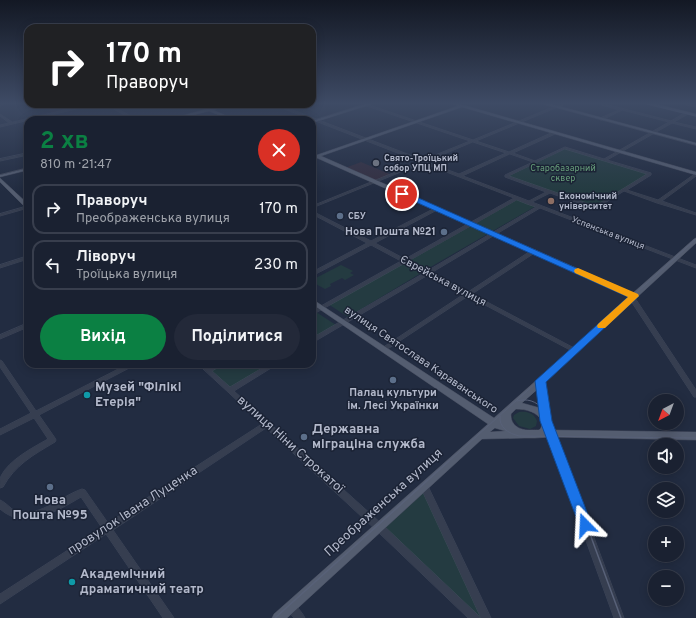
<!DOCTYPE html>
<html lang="uk">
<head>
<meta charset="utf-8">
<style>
  body { margin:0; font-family:Overpass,sans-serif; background:#232939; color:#f1f3f6; height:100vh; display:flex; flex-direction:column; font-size:15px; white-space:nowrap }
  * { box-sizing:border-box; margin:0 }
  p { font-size:13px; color:#9fa3ab }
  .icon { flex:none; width:22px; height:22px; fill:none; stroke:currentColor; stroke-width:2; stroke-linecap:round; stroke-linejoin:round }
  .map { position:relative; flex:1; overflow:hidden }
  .panel { position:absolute; left:24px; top:116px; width:292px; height:252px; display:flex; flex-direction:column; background:#1a2131; border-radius:12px; box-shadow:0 2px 10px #0003,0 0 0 1px #383e4d }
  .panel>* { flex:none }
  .hud { position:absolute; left:24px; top:24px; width:292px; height:84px; border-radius:12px; box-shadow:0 2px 10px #0003,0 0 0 1px #383e4d; background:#202124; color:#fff; overflow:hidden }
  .needle { width:26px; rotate:221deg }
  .buttons { position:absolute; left:648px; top:394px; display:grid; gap:8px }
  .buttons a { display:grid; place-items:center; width:36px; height:36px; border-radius:50%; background:#1a2131; box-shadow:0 2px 10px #0003,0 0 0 1px #383e4d; font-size:20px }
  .pin { position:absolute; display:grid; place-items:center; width:34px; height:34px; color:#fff; margin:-17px; border:2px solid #fff; border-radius:50%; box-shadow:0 1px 4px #0007 }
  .me { position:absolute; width:44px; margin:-22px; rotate:339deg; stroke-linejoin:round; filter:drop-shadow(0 0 3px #0008) }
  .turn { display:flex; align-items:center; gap:14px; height:84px; padding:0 16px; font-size:18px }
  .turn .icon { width:52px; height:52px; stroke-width:2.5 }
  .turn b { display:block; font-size:28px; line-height:34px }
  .round { display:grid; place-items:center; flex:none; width:42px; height:42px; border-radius:21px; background:#232939 }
  .headline { display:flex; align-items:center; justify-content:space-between; height:68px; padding:0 16px }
  h1 { font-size:24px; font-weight:700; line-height:30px; color:#0b8043 }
  .action { display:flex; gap:8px; margin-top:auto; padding:8px 16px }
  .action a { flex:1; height:46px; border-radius:24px; background:#0b8043; color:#fff; font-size:16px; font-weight:700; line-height:46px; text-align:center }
  .action a+a { background:#232939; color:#f1f3f6 }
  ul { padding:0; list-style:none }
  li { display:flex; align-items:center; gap:12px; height:50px; margin:0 8px 6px; padding:0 8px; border:2px solid #383e4d; border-radius:12px }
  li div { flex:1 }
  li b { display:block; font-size:15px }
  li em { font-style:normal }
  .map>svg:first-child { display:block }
  .medical { fill:#332f41 }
  .green { fill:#243b41 }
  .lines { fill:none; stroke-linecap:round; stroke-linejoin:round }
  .minor-casing { stroke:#545c6e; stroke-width:0.5 }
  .major-casing { stroke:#404759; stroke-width:1 }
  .minor { fill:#363e50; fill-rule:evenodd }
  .major { fill:#545d70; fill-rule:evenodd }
  .tram-far1 { stroke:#586178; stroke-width:1 }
  .tram { stroke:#586178; stroke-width:1.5 }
  .route { fill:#1a73e8; stroke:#114b97 }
  .slow { fill:#f59e0b }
  .worship-dot { fill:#6b7280; stroke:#1b2335; stroke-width:1.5 }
  .education-dot { fill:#8d6e63; stroke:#1b2335; stroke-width:1.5 }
  .service-dot { fill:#5c6f8a; stroke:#1b2335; stroke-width:1.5 }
  .culture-dot { fill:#0f9aa8; stroke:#1b2335; stroke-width:1.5 }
  .labels { text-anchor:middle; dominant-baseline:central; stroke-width:3; stroke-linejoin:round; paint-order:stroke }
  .far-poi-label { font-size:9px; font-weight:bold; fill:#b3b9cb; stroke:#1b2335; text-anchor:start }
  .far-park-label { font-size:9px; fill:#679e7a; stroke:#1b2335 }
  .far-street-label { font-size:9px; fill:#b3b9cb; stroke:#1b2335 }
  .poi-label { font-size:11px; font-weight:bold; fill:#b3b9cb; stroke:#1b2335; text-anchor:end }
  .street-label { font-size:11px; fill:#b3b9cb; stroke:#1b2335 }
  .near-poi-label { font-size:13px; font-weight:bold; fill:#b3b9cb; stroke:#1b2335; text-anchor:start }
  .near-street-label { font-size:13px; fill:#b3b9cb; stroke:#1b2335 }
</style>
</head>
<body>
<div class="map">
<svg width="696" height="618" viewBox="0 0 696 618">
  <rect width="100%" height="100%" fill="#222c41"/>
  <g class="medical">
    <polygon points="52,104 91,104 54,114 43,106"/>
    <polygon points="361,162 392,175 376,182 345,168"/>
  </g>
  <g class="green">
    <polygon points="54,114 62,118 76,114 88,120 37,120 34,118"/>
    <polygon points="565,148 650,174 595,208 506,176"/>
    <polygon points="518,199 536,206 427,269 409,260"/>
    <polygon points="402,263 421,273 348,317 328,304"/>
    <polygon points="341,265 353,271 350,273 354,275 345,280 342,278 330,284 331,286 325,289 312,282 312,280"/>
    <polygon points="316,312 336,325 312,340 312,314"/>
    <polygon points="221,364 271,364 230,389 209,370"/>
    <path d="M 519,412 C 527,411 534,413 537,421 L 536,426 L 530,429 L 519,426 L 513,418 L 514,415 Z"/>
    <polygon points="424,486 486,618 475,618 379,527"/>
  </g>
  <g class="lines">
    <g class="minor-casing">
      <g id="minor">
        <polygon points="0,104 4,104 0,106"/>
        <polygon points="90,104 97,104 0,127 0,125 9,123 0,116 0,114 12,122"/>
        <polygon points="105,104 109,104 138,120 134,120 126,116 109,120 103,120 124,115"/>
        <polygon points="197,104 201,104 211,110 209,111"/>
        <path d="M 272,104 L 277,104 L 423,160 L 470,141 L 361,104 L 366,104 L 473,140 L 560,104 L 565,104 L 476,141 L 509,152 L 553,132 L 555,132 L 555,134 L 513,153 L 535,161 L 565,147 L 604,159 L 669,122 L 622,110 L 602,120 L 600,120 L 600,118 L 619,110 L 599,104 L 605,104 L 671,121 L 686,112 L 688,112 L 688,114 L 674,122 L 696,127 L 696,129 L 672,123 L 607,160 L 651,173 L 651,175 L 627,190 L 658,200 L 696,173 L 696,176 L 662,201 L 696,213 L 696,215 L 657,203 L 624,191 L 595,209 L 550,193 L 532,202 L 696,265 L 696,268 L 540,208 L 431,273 L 468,292 L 532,250 L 536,250 L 536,252 L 472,294 L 576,349 L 577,350 L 576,351 L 572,351 L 468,296 L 386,350 L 382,350 L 381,349 L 382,348 L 464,294 L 428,275 L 312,343 L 312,338 L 424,273 L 405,263 L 312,315 L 312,311 L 401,261 L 371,245 L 312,276 L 312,272 L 367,243 L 312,214 L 312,211 L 371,241 L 435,208 L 437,208 L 437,210 L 375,243 L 405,259 L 514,198 L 423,163 L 312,208 L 312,206 L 420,162 ZM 473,142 L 506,153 L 459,174 L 426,162 ZM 565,149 L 647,174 L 595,206 L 509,176 ZM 510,154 L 533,162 L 505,175 L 505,177 L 546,192 L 529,201 L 463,176 ZM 517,200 L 527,204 L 536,207 L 427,271 L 409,261 Z"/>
        <polygon points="687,104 696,105 696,107 687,105"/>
        <polygon points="28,153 28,155 0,161 0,159"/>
        <polygon points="28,206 28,208 0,216 0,214"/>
        <polygon points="28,256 28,259 0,268 0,265"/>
        <polygon points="632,296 635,298 696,390 696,397 694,397 629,298"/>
        <polygon points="28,323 28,327 0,339 0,335"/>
        <path d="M 0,360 L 2,361 L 36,411 L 128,364 L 136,364 L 135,365 L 39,415 L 55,438 L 56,440 L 55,442 C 33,455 15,465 3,487 L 0,488 C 0,484 0,479 1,476 C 9,460 32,448 48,439 L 34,418 L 0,435 L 0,429 L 31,413 L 0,367 Z"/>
        <path d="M 198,364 L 205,364 L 208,367 L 215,364 L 223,364 L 222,365 L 212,371 L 230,387 L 269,364 L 277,364 L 276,365 L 234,391 L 383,525 L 478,615 L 480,618 L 468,618 L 377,531 L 266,428 L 113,530 L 172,615 L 174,618 L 163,618 L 106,534 L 0,604 L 0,594 L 102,528 L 81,497 C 57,511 25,531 0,509 L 0,500 C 7,503 11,510 18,512 C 42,516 61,496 82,489 L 85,490 L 108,523 L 262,424 Z"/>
        <polygon points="551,430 554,431 555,433 624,618 614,618 547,433 548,431"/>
        <polygon points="424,483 427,484 491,618 481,618 420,486 421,484"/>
        <path d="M 290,602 C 296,605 302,612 305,618 L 294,618 L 287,610 L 285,607 L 287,604 Z"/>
      </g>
    </g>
    <g class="major-casing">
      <g id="major">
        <polygon points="225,104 233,104 213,110 236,120 231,120 209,111 174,120 167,120"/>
        <polygon points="365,104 372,104 312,123 312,121"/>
        <path d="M 453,104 L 463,105 L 696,172 L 696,175 L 462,107 L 321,156 L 633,293 L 694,239 L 696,238 L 696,243 L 545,382 L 549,416 L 551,421 L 549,430 L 696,432 L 696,440 L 551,437 L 535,438 L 525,438 L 482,439 L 287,618 L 272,618 L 274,614 L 488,424 L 312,304 L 312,299 L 494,418 L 630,297 L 317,158 L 313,158 L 312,153 L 317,155 L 458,106 ZM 538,389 L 540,408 L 522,403 ZM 516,409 C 527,409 537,412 542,421 C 542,424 542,428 539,430 C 538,430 533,430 532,430 C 521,431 510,426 511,414 ZM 495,428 L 505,431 L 490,432 Z"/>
        <polygon points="543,104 551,104 696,143 696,145"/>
        <polygon points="647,104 656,104 696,114 696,116"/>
        <polygon points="28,168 28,170 0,177 0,175"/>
        <polygon points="0,178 28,204 28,209 26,208 0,182"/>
      </g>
    </g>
    <use href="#minor" class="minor"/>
    <use href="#major" class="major"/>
    <g class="tram-far1">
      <polyline points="647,104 696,116"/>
      <polyline points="540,383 538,390 539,395 564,462"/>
      <path d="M 517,401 C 527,398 536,401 543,409"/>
      <path d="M 500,416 C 499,428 508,433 519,436 L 696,438"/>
      <polyline points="448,462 696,239"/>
    </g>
    <g class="tram">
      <polyline points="563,461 621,618"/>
      <polyline points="275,618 449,461"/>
    </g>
  </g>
  <linearGradient id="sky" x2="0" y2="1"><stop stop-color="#131824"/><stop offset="0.54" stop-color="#3e4b65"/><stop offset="1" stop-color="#3e4b65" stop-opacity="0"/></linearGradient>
  <rect width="696" height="191" fill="url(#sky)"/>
  <polygon class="route" points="400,192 405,192 639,296 546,382 552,421 592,525 590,530 585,532 581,530 579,525 540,421 535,381 628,297 400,195"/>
  <polygon class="slow" points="578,268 638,294 639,296 605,328 598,328 597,326 598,324 628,297 575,273 574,271 575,269"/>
  <circle class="worship-dot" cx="376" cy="163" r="4"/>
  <circle class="education-dot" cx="551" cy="201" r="4"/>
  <g class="service-dot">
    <circle cx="340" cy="216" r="4"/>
    <circle cx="444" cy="232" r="4"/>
    <circle cx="393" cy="380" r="4"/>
    <circle cx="304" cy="437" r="4"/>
    <circle cx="50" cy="487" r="4"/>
  </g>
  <g class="culture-dot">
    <circle cx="87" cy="395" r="4"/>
    <circle cx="72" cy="582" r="4"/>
  </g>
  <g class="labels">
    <g class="far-poi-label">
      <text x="384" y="158">Свято-Троїцький<tspan x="384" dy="10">собор УПЦ МП</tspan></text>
      <text x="559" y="196">Економічний<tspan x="559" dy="10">університет</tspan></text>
      <text x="348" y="216">СБУ</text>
    </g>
    <g class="far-park-label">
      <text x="563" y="168">Старобазарний<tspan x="563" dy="10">сквер</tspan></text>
    </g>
    <g class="far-street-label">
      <text transform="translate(608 233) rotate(21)">Успенська вулиця</text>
    </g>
    <g class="poi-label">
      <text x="436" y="232">Нова Пошта №21</text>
      <text x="393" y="393" text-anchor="middle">Палац культури<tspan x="393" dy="13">ім. Лесі Українки</tspan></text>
    </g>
    <g class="street-label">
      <text transform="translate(443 281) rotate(28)">Єврейська вулиця</text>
      <text transform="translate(421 360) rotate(34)">вулиця Святослава Караванського</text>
    </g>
    <g class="near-poi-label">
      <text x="95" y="388">Музей "Філікі<tspan x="95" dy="15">Етерія"</tspan></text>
      <text x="312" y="430">Державна<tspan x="312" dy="15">міграціна служба</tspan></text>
      <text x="50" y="501" text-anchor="middle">Нова<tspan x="50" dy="15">Пошта №95</tspan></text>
      <text x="80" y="575">Академічний<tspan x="80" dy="15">драматичний театр</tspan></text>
    </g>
    <g class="near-street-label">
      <text transform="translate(290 445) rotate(42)">вулиця Ніни Строкатої</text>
      <text transform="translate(384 503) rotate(-42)">Преображенська вулиця</text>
      <text transform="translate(133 511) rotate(-33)">провулок Івана Луценка</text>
    </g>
  </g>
</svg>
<div class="buttons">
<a><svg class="needle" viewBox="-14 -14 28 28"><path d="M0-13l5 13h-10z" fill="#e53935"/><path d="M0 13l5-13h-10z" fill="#9fa3ab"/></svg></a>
<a><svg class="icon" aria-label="sound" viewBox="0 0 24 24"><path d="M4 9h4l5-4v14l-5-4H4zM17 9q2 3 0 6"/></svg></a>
<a><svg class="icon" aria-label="layers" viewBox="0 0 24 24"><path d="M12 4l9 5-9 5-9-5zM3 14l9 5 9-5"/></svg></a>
<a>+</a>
<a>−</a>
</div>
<div class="pin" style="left:402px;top:194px;background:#d93025"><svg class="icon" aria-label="arrive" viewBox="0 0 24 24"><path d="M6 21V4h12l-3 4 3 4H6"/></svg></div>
<svg class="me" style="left:585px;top:525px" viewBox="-20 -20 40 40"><path d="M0-17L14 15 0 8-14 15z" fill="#1a73e8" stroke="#fff" stroke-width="4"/></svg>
<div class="hud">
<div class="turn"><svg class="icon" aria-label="right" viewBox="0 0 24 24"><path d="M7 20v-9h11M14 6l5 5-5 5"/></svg><div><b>170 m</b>Праворуч</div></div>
</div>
<section class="panel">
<div class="headline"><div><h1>2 хв</h1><p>810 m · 21:47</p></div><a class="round" style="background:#d93025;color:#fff"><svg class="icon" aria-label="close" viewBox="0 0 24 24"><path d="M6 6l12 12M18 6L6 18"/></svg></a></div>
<ul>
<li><svg class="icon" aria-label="right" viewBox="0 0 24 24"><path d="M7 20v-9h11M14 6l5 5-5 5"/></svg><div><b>Праворуч</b><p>Преображенська вулиця</p></div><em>170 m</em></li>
<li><svg class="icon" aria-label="left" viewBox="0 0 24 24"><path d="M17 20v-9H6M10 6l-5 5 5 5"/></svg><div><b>Ліворуч</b><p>Троїцька вулиця</p></div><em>230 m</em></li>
</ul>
<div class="action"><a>Вихід</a><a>Поділитися</a></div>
</section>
</div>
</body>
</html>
